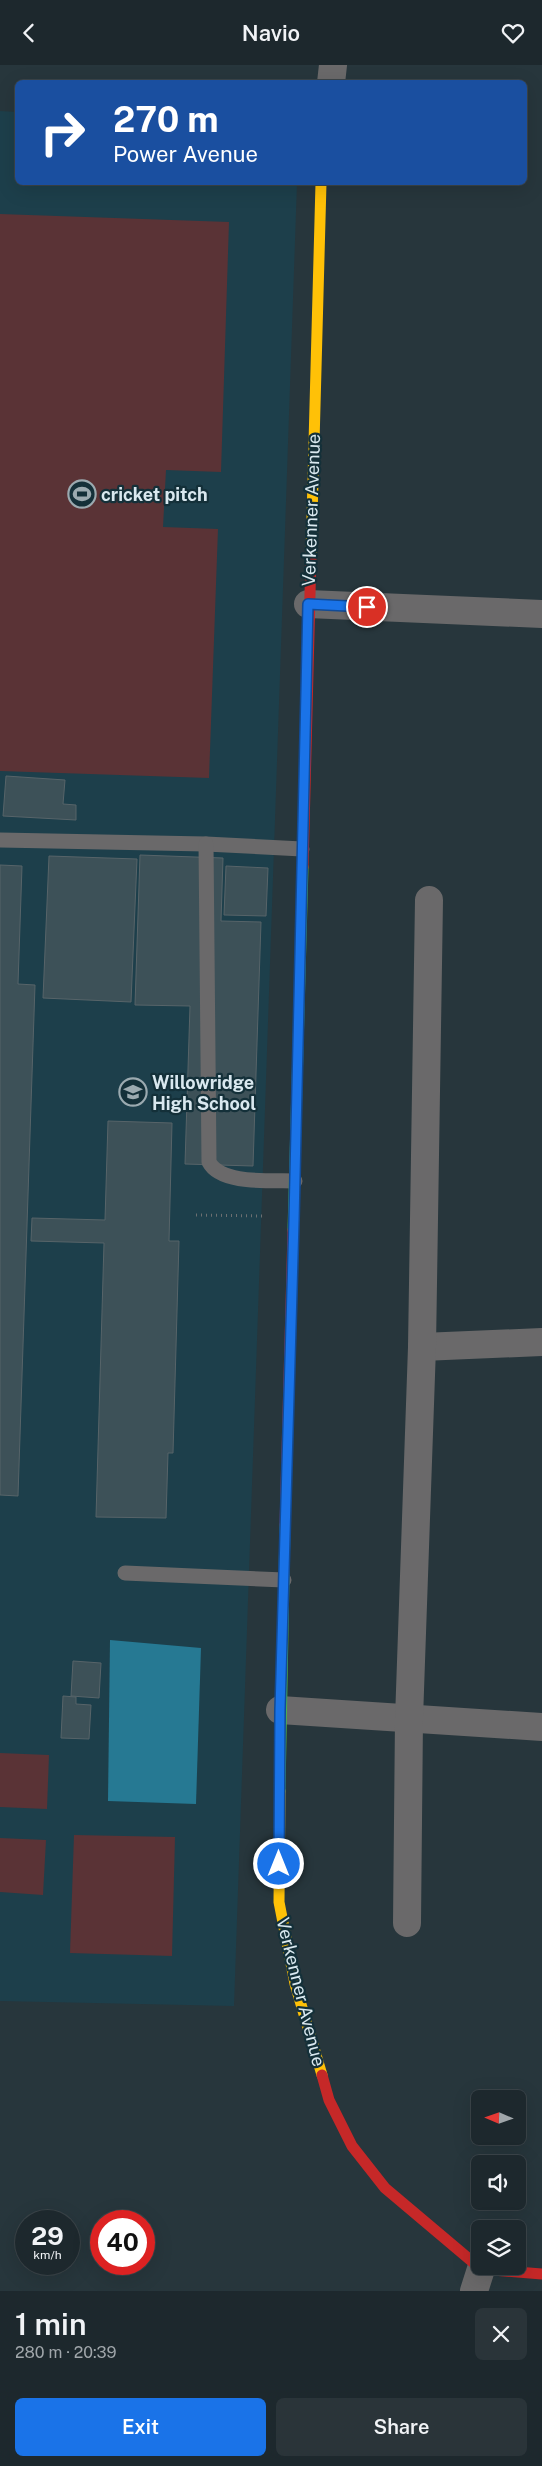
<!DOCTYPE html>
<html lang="en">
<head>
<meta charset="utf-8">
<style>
  body { margin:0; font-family:"Public Sans",sans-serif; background:#2a3439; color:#f1f3f6; height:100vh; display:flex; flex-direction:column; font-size:19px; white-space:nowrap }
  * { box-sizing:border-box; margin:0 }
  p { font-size:16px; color:#a0a6aa }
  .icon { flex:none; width:28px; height:28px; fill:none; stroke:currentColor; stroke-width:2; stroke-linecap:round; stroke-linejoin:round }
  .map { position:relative; height:2226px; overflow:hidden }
  .details { display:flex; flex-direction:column; background:#1d282d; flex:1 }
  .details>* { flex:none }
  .top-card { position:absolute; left:15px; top:15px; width:512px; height:105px; border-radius:8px; box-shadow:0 5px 20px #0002,0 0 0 1px #3b4449; background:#1a4fa0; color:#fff; overflow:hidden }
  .needle { width:32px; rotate:272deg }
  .fabs { position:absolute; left:471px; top:2025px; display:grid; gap:10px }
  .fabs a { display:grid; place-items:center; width:55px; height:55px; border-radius:8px; background:#1d282d; box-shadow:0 5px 20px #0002,0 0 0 1px #3b4449; font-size:25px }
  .speed { position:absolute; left:15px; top:2145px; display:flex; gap:10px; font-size:25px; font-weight:700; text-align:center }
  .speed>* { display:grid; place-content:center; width:65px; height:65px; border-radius:50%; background:#1d282d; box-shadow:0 5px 20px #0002,0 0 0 1px #3b4449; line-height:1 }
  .speed small { font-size:12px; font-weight:400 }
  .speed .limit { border:8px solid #d22; background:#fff; color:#111 }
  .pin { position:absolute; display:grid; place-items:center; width:42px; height:42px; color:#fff; margin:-21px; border:2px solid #fff; border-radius:50%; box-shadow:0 1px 5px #0007 }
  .me { position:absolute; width:55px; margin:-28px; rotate:0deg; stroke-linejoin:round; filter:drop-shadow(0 0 4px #0008) }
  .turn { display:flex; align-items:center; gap:18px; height:105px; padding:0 15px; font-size:22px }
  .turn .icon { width:65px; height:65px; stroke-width:2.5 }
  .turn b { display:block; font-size:35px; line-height:42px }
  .round { display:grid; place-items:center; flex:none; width:52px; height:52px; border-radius:8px; background:#2a3439 }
  .headline { display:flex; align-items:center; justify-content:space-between; height:85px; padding:0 15px }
  h1 { font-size:30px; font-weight:600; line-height:38px }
  .primary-button { display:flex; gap:10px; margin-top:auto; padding:10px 15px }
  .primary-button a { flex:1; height:58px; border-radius:8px; background:#1a73e8; color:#fff; font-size:20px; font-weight:600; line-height:58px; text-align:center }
  .primary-button a+a { background:#2a3439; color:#f1f3f6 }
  header { display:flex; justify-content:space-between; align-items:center; height:65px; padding:0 15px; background:#1d282d; font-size:22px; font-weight:600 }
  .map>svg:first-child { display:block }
  .built { fill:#1d3f4b }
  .green { fill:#5a3336 }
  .water { fill:#267993 }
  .building { fill:#3d5158; stroke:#576469 }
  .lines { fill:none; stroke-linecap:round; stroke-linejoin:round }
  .path { stroke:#6c6f71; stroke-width:3; stroke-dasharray:1 4; stroke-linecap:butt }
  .lane { stroke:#6a696a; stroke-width:15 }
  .street { stroke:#6a696a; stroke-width:28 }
  .fast { stroke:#4caf50; stroke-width:11 }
  .slow { stroke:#ffc107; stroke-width:11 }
  .jam { stroke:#c62828; stroke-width:11 }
  .route-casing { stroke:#114b97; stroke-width:12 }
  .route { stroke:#1a73e8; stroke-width:9 }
  .labels { text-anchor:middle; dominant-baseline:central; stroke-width:4.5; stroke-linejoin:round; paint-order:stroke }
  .poi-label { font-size:18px; font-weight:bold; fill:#d9e8ef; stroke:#143039; text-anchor:start }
  .street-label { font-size:18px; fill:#d9e8ef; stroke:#143039 }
</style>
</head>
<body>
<header><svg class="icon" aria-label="back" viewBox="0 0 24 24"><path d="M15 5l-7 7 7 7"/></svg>Navio<svg class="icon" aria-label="heart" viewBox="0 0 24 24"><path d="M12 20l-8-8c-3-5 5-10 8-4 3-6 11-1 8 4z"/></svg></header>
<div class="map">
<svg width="542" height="2226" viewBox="0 0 542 2226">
  <rect width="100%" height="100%" fill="#27363c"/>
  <polygon class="built" points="0,46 17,47 18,118 297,118 234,1941 0,1936"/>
  <g class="green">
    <polygon points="0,149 229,157 221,407 166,405 163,462 218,464 209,713 0,706"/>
    <polygon points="0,1688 49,1690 47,1744 0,1742"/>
    <polygon points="74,1770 175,1772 172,1891 70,1888"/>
    <polygon points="0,1773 46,1775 43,1830 0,1827"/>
  </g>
  <polygon class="water" points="110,1575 201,1583 196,1739 108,1736"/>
  <g class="building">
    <polygon points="6,711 65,715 63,739 76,740 76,755 3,751"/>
    <polygon points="140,790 223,793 221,856 261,857 253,1101 185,1099 190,941 135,940"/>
    <polygon points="49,791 137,794 131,937 43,933"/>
    <polygon points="0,800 22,801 18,919 35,920 18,1431 0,1430"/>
    <polygon points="226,801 268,803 266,851 224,850"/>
    <polygon points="108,1056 172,1058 169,1176 179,1176 173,1388 168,1388 166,1453 96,1452 104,1178 31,1176 32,1153 105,1155"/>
    <polygon points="73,1596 101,1598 99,1633 71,1631"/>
    <polygon points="63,1631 76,1632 76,1639 91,1640 89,1674 61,1673"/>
  </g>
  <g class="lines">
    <polyline class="path" points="196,1150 263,1151"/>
    <g class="lane">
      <polyline points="0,775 206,779 302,784"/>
      <path d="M 206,779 L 209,1097 C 221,1120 272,1115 295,1116"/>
      <polyline points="125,1508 284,1515"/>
    </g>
    <g class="street">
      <polyline points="331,18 333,0"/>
      <polyline points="308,539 542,549"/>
      <polyline points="422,1282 542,1277"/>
      <polyline points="280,1645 542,1662"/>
      <polyline points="407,1858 409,1654 422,1282 429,835"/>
      <polyline points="474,2226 481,2204"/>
    </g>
    <g class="fast">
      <polyline points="293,1165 303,802"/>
      <polyline points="280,1726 285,1460"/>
    </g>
    <g class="slow">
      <polyline points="311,490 321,118"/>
      <polyline points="280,1726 279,1837 295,1919 322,2010"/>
    </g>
    <g class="jam">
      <polyline points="303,802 311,490"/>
      <polyline points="285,1460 293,1165"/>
      <polyline points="322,2010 329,2035 352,2081 385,2123 481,2204 542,2209"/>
    </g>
  </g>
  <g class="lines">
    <g class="route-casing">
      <polyline id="route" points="279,1799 280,1645 294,1155 308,539 367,542"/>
    </g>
    <use href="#route" class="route"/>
  </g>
  <defs>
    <g id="stadium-ring" transform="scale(1.4375)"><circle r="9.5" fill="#143039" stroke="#9baab0" stroke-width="1.5"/><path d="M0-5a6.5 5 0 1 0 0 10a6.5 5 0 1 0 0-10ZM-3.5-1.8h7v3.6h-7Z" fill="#9baab0"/></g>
    <g id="school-ring" transform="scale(1.4375)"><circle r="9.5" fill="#143039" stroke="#9baab0" stroke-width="1.5"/><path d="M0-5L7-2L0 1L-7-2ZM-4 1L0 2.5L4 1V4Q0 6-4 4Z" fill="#9baab0"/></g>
  </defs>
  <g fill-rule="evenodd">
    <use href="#stadium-ring" x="82" y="429"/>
    <use href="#school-ring" x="133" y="1027"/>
  </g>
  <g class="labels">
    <g class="poi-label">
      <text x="101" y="429">cricket pitch</text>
      <text x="152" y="1017">Willowridge<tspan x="152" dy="21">High School</tspan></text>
    </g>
    <g class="street-label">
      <text transform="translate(311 445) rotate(-88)">Verkenner Avenue</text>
      <text transform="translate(301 1927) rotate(76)">Verkenner Avenue</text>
    </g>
  </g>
</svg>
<div class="fabs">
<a><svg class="needle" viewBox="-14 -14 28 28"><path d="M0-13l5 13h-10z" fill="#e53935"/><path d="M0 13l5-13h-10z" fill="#a0a6aa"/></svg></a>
<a><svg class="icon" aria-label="sound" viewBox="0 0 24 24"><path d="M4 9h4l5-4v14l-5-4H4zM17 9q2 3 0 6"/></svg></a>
<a><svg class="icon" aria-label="layers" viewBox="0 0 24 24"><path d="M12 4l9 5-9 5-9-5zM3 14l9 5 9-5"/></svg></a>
</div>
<div class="speed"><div>29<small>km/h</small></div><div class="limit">40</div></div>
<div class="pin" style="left:367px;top:542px;background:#d93025"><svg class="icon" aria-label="arrive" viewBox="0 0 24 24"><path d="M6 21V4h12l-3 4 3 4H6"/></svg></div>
<svg class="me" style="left:279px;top:1799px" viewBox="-20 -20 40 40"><circle r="17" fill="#1a73e8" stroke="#fff" stroke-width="3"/><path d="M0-11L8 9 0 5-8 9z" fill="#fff"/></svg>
<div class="top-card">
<div class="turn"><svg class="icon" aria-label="right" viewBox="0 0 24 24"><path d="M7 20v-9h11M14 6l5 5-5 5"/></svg><div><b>270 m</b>Power Avenue</div></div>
</div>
</div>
<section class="details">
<div class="headline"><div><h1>1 min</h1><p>280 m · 20:39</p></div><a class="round"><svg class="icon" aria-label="close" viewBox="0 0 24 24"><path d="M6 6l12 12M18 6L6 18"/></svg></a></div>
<div class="primary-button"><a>Exit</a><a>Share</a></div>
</section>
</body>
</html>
